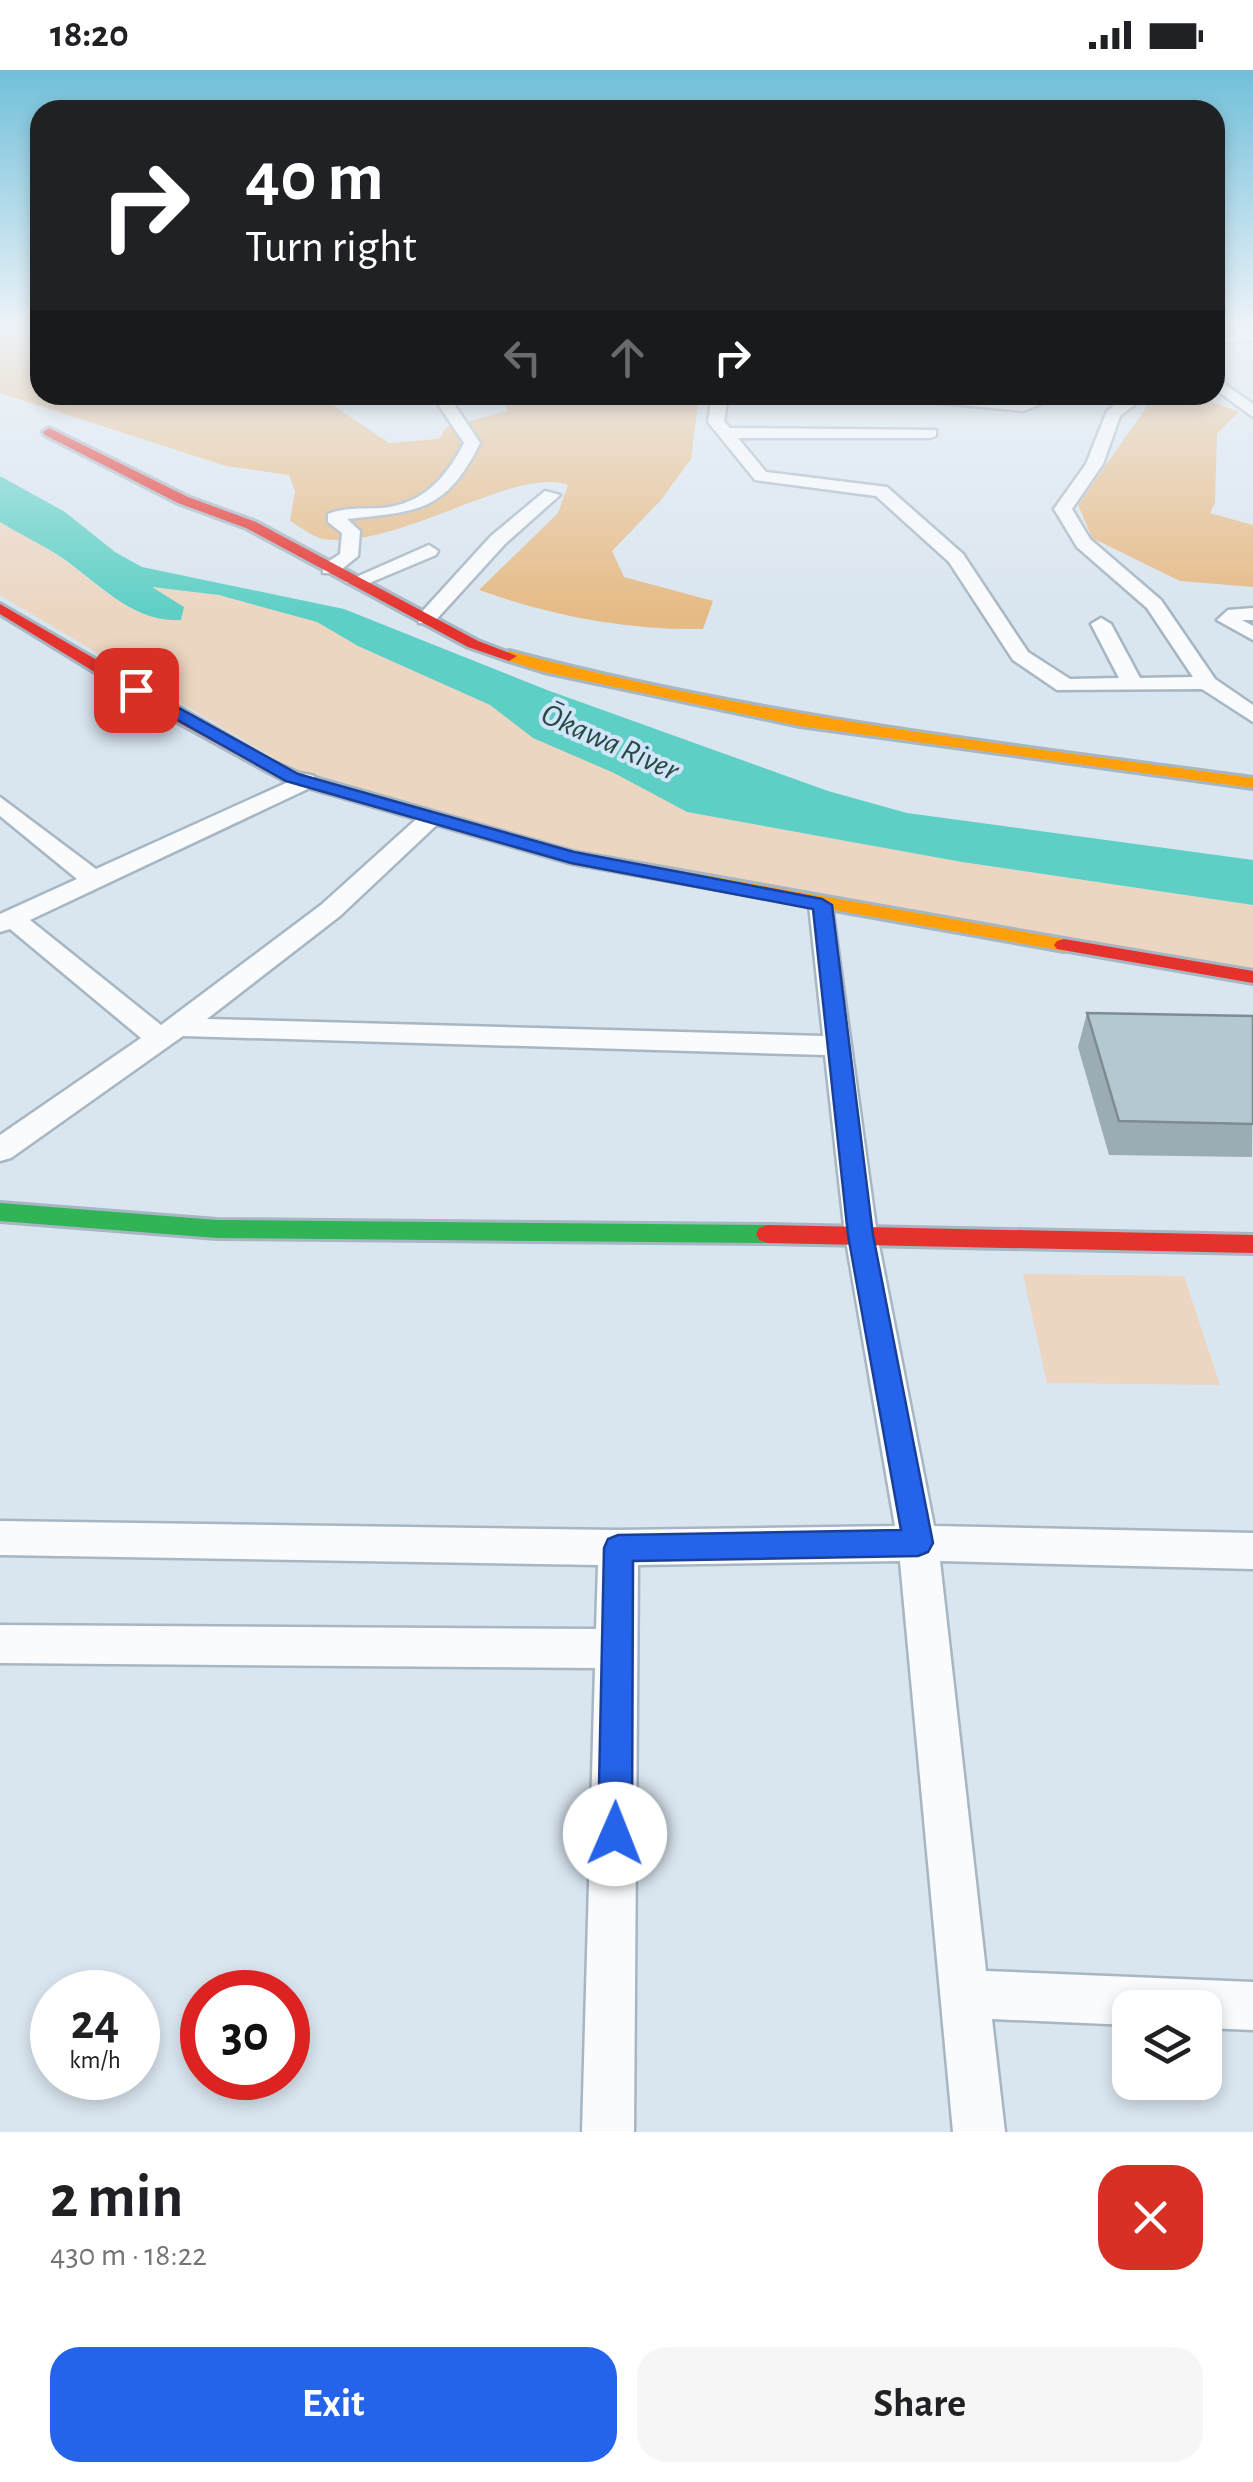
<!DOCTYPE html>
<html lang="en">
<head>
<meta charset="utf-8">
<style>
  body { margin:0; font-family:"Alegreya Sans",sans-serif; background:#f6f6f6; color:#202124; height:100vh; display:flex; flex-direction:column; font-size:38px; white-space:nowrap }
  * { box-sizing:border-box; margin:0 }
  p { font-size:32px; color:#757577 }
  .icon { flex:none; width:55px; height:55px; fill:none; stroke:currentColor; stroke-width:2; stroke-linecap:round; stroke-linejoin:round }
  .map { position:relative; height:2062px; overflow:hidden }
  .sheet { display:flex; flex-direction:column; background:#fff; flex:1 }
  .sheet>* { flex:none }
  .hud { position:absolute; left:30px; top:30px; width:1195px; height:305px; border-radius:30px; box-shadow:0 5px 15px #0003; background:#202124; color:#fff; overflow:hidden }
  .tools { position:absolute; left:1112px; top:1920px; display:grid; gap:20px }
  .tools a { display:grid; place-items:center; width:110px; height:110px; border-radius:20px; background:#fff; box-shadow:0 5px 15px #0003; font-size:50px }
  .speed { position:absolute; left:30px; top:1900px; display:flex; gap:20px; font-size:50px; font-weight:700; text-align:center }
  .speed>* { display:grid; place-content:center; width:130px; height:130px; border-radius:50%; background:#fff; box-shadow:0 5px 15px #0003; line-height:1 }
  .speed small { font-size:25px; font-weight:400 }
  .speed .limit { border:15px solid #d22; background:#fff; color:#111 }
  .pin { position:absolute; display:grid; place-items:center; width:85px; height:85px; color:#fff; margin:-42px; border-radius:20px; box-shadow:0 5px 15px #0006 }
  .me { position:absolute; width:110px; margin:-55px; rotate:1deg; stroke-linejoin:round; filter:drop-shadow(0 0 8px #0008) }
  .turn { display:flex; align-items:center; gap:35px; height:210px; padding:0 50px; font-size:45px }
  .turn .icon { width:130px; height:130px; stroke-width:2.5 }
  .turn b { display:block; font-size:70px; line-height:85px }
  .lanes { display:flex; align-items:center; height:95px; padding:0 50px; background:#0003; justify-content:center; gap:50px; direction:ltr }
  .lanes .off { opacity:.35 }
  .round { display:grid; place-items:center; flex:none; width:105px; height:105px; border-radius:30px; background:#f6f6f6 }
  .overview { display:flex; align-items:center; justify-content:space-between; height:170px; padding:0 50px }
  h1 { font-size:60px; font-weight:600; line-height:75px }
  .action { display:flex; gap:20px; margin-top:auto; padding:20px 50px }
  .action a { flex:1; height:115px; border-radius:30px; background:#2563eb; color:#fff; font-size:40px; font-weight:600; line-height:115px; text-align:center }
  .action a+a { background:#f6f6f6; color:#202124 }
  .status { display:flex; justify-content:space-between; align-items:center; height:70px; padding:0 50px; background:#fff; direction:ltr }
  .status svg { height:28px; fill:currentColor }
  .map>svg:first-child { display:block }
  .green { fill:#ecd6c2 }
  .forest { fill:#e6ba85 }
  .water { fill:#5ecfc5 }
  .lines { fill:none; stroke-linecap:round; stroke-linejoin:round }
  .street-casing { stroke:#a6b6c2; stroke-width:5 }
  .fast-casing { stroke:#a6b6c2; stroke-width:6 }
  .slow-casing { stroke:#a6b6c2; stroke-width:6 }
  .jam-casing { stroke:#a6b6c2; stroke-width:6 }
  .street { fill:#f9fbfd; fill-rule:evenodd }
  .fast { fill:#30b455; fill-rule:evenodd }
  .slow { fill:#ff9f0a; fill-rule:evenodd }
  .jam { fill:#e5322d; fill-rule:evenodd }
  .wall { fill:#9bacb4 }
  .building { fill:#b4c8d1; stroke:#7e8c92; stroke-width:2.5 }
  .route { fill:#2563eb; stroke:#184099; stroke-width:2.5 }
  .labels { text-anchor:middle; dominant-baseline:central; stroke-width:8; stroke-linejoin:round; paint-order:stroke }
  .far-water-label { font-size:32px; font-style:italic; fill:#2a4844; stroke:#d0e6f8 }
</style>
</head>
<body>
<div class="status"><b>18:20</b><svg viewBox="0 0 49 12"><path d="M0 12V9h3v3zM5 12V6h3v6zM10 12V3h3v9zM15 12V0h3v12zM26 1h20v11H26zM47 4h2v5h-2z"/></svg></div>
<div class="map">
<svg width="1253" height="2062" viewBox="0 0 1253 2062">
  <rect width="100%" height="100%" fill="#d9e5ef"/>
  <g class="green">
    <path d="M 0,452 C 21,464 43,475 63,489 C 99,514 133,553 181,550 L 150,517 L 219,525 L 317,552 L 358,576 L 490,635 L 687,742 L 973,794 L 1253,835 L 1253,903 L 562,779 L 295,701 L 0,525 Z"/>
    <polygon points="1023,1204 1184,1206 1220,1315 1047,1313"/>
  </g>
  <g class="forest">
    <path d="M 0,256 L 40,256 L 40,325 L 245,325 L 257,332 L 318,325 L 389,373 L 439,369 L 447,357 L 507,341 L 506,333 L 493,325 L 699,325 L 691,389 L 661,430 L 612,481 L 624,507 L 713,531 L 703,559 C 625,560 552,546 479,520 L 558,443 L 568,415 C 515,395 401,479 324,469 C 313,467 300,457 290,451 L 295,421 L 289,405 L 226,396 L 0,323 Z"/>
    <polygon points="1155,325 1195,325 1239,342 1217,364 1215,433 1210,443 1253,455 1253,517 1180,511 1092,468 1078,435"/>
  </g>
  <path class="water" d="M 0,406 L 65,442 L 115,482 L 142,497 L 344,539 L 547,620 L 828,721 L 907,743 L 1253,790 L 1253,835 L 962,792 L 687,742 L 614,703 L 533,668 L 490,635 L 358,576 L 317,552 L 219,525 L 152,517 L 184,537 L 181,550 C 132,553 99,513 61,487 C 41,474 20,464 0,452 Z"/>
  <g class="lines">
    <g class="street-casing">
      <g id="street">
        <polygon points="1253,262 1253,270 1215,274 1215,266"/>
        <polygon points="1215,307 1253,334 1253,347 1215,319"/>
        <path d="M 432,325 L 448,325 L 480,373 C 445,443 418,441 347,449 L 360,461 L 358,486 L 337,503 L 323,503 L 323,495 L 340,484 L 342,463 L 328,452 L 328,444 C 346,437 363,439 382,438 C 423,434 446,408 464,373 Z"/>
        <polygon points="712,325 728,325 724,351 730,358 936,360 936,366 930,368 738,368 766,402 887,417 963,484 1028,582 1070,609 1119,608 1091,554 1101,548 1111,554 1140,608 1193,607 1147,538 1077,477 1054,439 1086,394 1107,341 1129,325 1147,325 1120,346 1103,394 1072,439 1090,469 1161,530 1215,609 1253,635 1253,652 1202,619 1057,620 1013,590 949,492 876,426 755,410 708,352"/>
        <polygon points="902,325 1021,331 1030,325 1046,325 1041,334 1023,341 910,330"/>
        <polygon points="545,421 560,425 505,474 433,553 419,553 419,545 491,466"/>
        <polygon points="429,475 438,481 436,485 362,516 345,512"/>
        <polygon points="1253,538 1253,550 1242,550 1253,556 1253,570 1217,550 1228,540"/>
        <polygon points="306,704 314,706 314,716 30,850 161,955 321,835 422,744 431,742 443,749 340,846 207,949 823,966 809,835 822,827 831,829 877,1165 934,1456 1253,1463 1253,1499 940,1491 986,1901 1253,1912 1253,1960 1205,1958 1205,1938 1130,1938 1130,1955 992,1949 1005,2062 953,2062 900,1491 638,1495 634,2062 582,2062 595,1598 0,1593 0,1555 596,1559 598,1495 0,1485 0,1451 618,1460 895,1456 845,1165 825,985 183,966 11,1088 0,1091 0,1065 141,968 10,859 0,862 0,844 77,809 0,746 0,727 96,799"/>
      </g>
    </g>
    <g class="fast-casing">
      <polygon id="fast" points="0,1133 217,1150 768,1155 777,1158 780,1164 777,1170 768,1173 217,1168 0,1151"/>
    </g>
    <g class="slow-casing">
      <g id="slow">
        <path d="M 509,581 C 753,646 1003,674 1253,708 L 1253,718 L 800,656 L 544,602 L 503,589 L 501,586 Z"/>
        <polygon points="271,691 298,703 573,782 1064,869 1074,875 1064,881 571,793 286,711 265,700 265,692"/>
      </g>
    </g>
    <g class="jam-casing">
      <g id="jam">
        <polygon points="49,358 188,427 256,452 478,571 517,586 509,591 468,577 246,458 178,433 45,365 43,362"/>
        <polygon points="0,534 280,696 277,700 265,700 163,644 0,544"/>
        <polygon points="1064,869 1253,901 1253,913 1057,879 1054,875 1057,871"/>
        <polygon points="768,1155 1253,1165 1253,1183 768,1173 759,1170 756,1164 759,1158"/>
      </g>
    </g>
    <use href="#street" class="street"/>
    <use href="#fast" class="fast"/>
    <use href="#slow" class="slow"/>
    <use href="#jam" class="jam"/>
  </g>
  <polygon class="wall" points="1087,943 1253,946 1252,1087 1109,1085 1078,977"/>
  <polygon class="building" points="1087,943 1253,946 1253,1054 1119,1051"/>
  <linearGradient id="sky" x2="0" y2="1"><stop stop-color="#71bfda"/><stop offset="0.47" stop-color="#eef3f8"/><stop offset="1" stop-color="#eef3f8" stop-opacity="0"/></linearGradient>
  <rect width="1253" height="544" fill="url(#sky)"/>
  <polygon class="route" points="130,617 141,617 298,704 574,782 822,829 832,835 873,1165 933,1473 928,1482 918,1486 633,1491 632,1764 627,1777 615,1782 603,1777 598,1764 604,1478 608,1469 618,1465 901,1460 848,1165 813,839 571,793 286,711 130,623"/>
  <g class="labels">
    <g class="far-water-label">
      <text transform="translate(610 672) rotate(24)">Ōkawa River</text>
    </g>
  </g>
</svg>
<div class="tools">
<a><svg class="icon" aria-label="layers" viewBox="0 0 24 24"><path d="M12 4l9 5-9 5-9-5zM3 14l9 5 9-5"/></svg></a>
</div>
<div class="speed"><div>24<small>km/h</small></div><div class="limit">30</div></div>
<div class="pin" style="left:136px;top:620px;background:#d93025"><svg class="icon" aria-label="arrive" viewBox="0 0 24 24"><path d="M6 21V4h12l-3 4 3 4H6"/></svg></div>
<svg class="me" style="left:615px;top:1764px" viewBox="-20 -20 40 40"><circle r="19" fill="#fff"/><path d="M0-13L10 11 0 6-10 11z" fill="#2563eb"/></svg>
<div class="hud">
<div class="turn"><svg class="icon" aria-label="right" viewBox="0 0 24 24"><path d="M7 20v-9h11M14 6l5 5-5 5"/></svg><div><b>40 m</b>Turn right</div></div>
<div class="lanes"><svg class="icon off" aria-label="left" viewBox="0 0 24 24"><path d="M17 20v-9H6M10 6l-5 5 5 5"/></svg><svg class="icon off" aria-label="ahead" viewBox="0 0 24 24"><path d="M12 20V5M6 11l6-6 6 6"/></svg><svg class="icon" aria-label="right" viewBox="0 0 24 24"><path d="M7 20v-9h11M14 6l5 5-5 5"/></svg></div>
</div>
</div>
<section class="sheet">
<div class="overview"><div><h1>2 min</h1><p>430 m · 18:22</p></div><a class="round" style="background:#d93025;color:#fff"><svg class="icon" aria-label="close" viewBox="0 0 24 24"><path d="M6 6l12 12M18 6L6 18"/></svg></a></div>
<div class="action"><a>Exit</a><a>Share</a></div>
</section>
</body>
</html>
